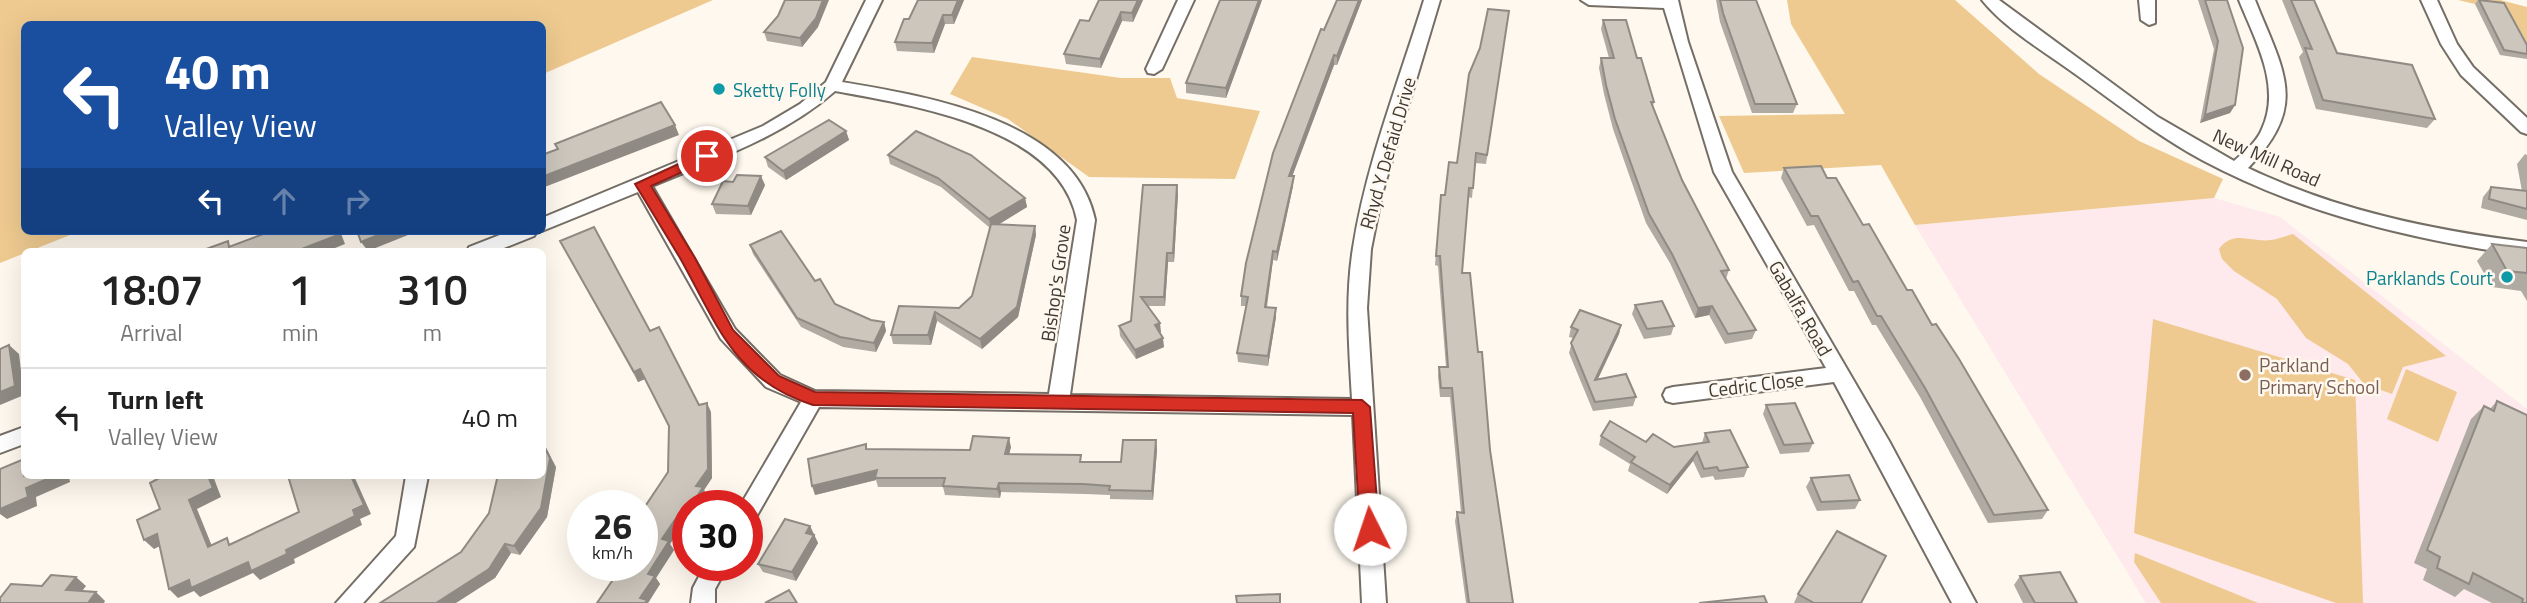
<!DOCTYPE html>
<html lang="en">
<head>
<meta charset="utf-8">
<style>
  body { margin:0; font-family:"Titillium Web",sans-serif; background:#f6f6f6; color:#222; height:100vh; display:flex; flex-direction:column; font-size:26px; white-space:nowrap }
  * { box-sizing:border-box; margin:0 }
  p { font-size:23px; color:#767676 }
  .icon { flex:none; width:38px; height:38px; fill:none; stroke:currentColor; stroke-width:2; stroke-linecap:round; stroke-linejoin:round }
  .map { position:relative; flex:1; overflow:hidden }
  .drawer { position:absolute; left:21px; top:248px; width:525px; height:231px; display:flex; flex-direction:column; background:#fff; border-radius:10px; box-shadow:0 7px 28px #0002 }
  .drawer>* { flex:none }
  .hud { position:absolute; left:21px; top:21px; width:525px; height:214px; border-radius:10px; box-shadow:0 7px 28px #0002; background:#1a4fa0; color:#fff; overflow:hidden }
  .speed { position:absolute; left:567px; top:490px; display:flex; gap:14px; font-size:35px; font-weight:700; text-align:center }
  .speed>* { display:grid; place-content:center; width:91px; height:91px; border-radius:50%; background:#fff; box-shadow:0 7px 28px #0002; line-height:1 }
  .speed small { font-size:18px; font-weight:400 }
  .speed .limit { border:10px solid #d22; background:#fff; color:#111 }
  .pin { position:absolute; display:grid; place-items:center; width:60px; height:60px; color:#fff; margin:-30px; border:4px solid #fff; border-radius:50%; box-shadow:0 2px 7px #0007 }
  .me { position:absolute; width:77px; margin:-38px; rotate:356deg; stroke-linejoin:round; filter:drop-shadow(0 0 5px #0008) }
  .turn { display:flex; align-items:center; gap:24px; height:147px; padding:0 28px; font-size:32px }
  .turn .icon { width:91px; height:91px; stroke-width:2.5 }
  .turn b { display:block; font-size:49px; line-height:60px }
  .lanes { display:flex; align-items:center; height:66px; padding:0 28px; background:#0003; justify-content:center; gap:35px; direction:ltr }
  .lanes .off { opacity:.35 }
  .eta { display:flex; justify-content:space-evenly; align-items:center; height:119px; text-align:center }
  .eta b { font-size:42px; font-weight:600; line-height:49px }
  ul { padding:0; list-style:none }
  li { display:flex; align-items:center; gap:21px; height:98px; padding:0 28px; border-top:2px solid #e0e0e0 }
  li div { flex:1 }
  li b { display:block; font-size:26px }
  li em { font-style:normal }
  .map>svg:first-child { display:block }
  .education { fill:#fee9ec }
  .green { fill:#eeca90 }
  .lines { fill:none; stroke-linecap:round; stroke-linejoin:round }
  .street-casing { stroke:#746e66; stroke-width:4 }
  .street { fill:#fff; fill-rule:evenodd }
  .wall { fill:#afaaa2 }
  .shaded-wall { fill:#8f8b84 }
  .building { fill:#ccc6bc; stroke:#8f8b84; stroke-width:2 }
  .route { fill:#d93025; stroke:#8d1f18; stroke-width:2 }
  .culture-dot { fill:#0f9aa8; stroke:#fef8ee; stroke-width:2.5 }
  .education-dot { fill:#8d6e63; stroke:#fef8ee; stroke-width:2.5 }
  .labels { text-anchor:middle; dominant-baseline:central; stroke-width:5; stroke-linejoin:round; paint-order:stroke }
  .culture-label { font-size:19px; fill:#0d838f; stroke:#fef8ee; text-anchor:start }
  .street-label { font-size:19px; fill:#3d3a36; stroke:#fef8ee }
  .education-label { font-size:19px; fill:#785e54; stroke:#fef8ee; text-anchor:start }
</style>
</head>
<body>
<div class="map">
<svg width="2527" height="603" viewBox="0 0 2527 603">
  <rect width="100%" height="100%" fill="#fef8ee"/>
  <polygon class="education" points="2214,198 2280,217 2527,409 2527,603 2146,603 1915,225"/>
  <g class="green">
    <polygon points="0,0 713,0 543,74 542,24 24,24 24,231 80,231 0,263"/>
    <polygon points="1787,0 1955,0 2039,74 2139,141 2223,179 2214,198 1915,225 1881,165 1744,173 1719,116 1845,114 1791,24"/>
    <polygon points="2458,0 2500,0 2527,7 2527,57 2475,4"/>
    <polygon points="972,57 1121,78 1170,78 1177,98 1260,111 1235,179 1089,177 1008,119 950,94"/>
    <path d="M 2293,234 L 2446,356 L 2403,367 L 2392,394 L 2364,384 L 2348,364 L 2306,338 L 2277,299 L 2234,271 L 2222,259 L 2219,249 C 2233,229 2252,243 2271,240 C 2279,239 2286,236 2293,234 Z"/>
    <polygon points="2153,319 2355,380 2363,603 2336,603 2134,533"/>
    <polygon points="2406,369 2457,392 2438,442 2387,419"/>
    <polygon points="2135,553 2258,603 2161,603 2134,562"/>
  </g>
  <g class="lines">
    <g class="street-casing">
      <g id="street">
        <path d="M 866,0 L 882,0 L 842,82 C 926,96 1075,120 1095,220 L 1070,395 L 1352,399 C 1349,348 1345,298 1353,248 C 1366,164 1399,81 1424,0 L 1440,0 L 1382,194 L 1371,249 L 1367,308 L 1386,603 L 1362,603 L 1353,415 L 819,407 L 755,519 L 747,522 L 747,506 L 740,506 L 801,402 L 766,387 L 721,339 L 638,192 L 542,231 L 542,218 L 763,126 L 800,104 L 826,82 ZM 835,91 C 912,105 1059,127 1077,220 L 1049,394 L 815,391 L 780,375 L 735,329 L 652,186 C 716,159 783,137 835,91 Z"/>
        <polygon points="1178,0 1194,0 1162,69 1154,74 1148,73 1146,69"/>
        <polygon points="1581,0 1678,0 1688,42 1732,172 1889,441 1976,603 1952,603 1834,382 1673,403 1666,401 1663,395 1666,389 1673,387 1826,368 1714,172 1664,8 1589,5"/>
        <path d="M 1982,0 L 1999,0 L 2158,117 L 2234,161 C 2244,152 2257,142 2262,129 C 2282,86 2255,40 2239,0 L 2255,0 C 2283,71 2310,105 2248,168 C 2336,210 2431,230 2527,242 L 2527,256 C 2414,240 2303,214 2202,160 C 2158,136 2118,105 2078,76 C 2047,53 2006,30 1982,0 Z"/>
        <polygon points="2139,0 2155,0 2155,23 2149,25 2141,20"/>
        <polygon points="2421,0 2437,0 2457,44 2473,67 2527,118 2527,134 2521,132 2461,75 2441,44"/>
        <polygon points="510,231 537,231 534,236 494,252 467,252 469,247"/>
        <polygon points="24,427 24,444 0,453 0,436"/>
        <polygon points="406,476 428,476 414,547 363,603 336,603 396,536"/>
        <polygon points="705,565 728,565 715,589 715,603 691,603 693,588"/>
      </g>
    </g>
    <use href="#street" class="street"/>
  </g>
  <g class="wall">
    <polygon points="918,0 964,0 954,24 945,24 934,53 897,51 895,42 909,19"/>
    <polygon points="1143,0 1133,22 1122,21 1101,68 1066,64 1064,54 1089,21"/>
    <polygon points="1262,0 1226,98 1186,93 1186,83"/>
    <polygon points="1337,0 1362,0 1337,65 1334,65 1292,176 1293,186 1277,261 1273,260 1267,307 1276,317 1268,366 1238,362 1237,353 1246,306 1241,306 1241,296 1324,30"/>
    <polygon points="1716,0 1756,0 1797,104 1793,113 1752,113 1720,22"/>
    <polygon points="2198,0 2227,0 2235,105 2230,113 2200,123 2214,49"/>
    <polygon points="2282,0 2314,0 2337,53 2435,119 2427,128 2316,109 2299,57 2303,52"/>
    <polygon points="2478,0 2484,0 2527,45 2527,59 2500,55 2475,4"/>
    <polygon points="1509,11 1486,164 1475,163 1472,198 1468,197 1462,273 1478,352 1490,450 1513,603 1466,603 1455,521 1457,512 1461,513 1450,397 1440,397 1438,376 1439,367 1446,367 1438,266 1435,265 1441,195 1445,195 1457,163 1480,48"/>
    <polygon points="1603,20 1637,58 1654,102 1653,106 1682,180 1729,270 1726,279 1756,330 1752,339 1725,344 1709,315 1695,318 1670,263 1646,223 1613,129 1604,94 1599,68 1601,58 1609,58 1601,29"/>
    <polygon points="818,27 802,47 767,41 764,32"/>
    <polygon points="846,131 849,140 786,180 768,167 765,157"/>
    <polygon points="2525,154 2527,155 2527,220 2481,208 2483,197 2491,187 2522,191 2517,164"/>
    <polygon points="888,155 1025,198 1027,207 998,225 1035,226 1036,235 1018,317 982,349 937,321 931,345 893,344 891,335 899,306 959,308 972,296 990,228 941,187 890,164"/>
    <polygon points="1784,168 1827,178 1863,225 1932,325 2048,510 2042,519 1988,523 1920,397 1876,325 1872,325 1854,291 1849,291 1814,225 1807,226 1781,178"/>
    <polygon points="733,182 765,185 751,215 716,214 712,204"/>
    <polygon points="1178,194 1174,262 1168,262 1165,306 1148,306 1161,332 1160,333 1164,347 1136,359 1120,336 1119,326 1131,321"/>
    <polygon points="2492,244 2527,248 2527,301 2521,291 2492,287 2477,261"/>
    <polygon points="750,245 815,281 835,304 871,320 884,322 886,331 876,352 843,347 801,327 753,254"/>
    <polygon points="565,250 650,331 699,405 711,412 712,478 704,490 707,496 688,506 688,516 670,544 674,550 656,578 660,584 648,603 619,572 614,570 611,565 642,565 668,472 669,426 645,379 638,382"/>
    <polygon points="1635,305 1674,326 1671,335 1644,339 1632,314"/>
    <polygon points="1621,325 1619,334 1598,379 1636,397 1633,406 1593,411 1569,353 1573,338 1569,337 1571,327"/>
    <polygon points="2497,401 2527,603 2492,603 2464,589 2455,597 2423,580 2427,569 2414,563 2471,419 2484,406 2490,409"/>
    <polygon points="1766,405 1813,443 1809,452 1780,454 1763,414"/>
    <polygon points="1705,433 1748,467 1744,477 1715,480 1713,476 1701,478 1693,461 1667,494 1628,471 1630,464 1599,445 1601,436 1674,447 1702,443"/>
    <polygon points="1156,440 1157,450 1153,500 1110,499 1110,495 1085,494 1001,492 1000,498 945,495 943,487 878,487 876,480 815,495 866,444 867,449 970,450 1011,447 1009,454 1082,462 1121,462"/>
    <polygon points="556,467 547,517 520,555 511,553 495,578 461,552"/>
    <polygon points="1811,478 1860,500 1855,509 1817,511 1806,487"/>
    <polygon points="810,526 818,543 796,581 763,572 758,564"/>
    <polygon points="2020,576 2077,603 2023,603 2014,585"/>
    <polygon points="1798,594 1861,603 1794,603"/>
  </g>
  <g class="shaded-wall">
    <polygon points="823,0 829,0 818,27 802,47 800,38"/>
    <polygon points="958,0 964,0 954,24 952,15"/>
    <polygon points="1138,0 1143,0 1133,22 1132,13"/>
    <polygon points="1259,0 1262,0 1226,98 1226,88"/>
    <polygon points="1359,0 1362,0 1337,65 1337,56"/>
    <polygon points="1121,12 1122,21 1101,68 1100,59"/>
    <polygon points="943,15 945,24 934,53 932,43"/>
    <polygon points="1334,55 1334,65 1289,185 1289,176"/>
    <polygon points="2235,105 2230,113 2200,123 2205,115"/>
    <polygon points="675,125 679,135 542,188 542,177"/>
    <polygon points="846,131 849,140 786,180 783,171"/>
    <polygon points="761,176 765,185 751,215 748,206"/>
    <polygon points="1294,176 1293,186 1277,261 1277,252"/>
    <polygon points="1177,185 1178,194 1174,262 1173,253"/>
    <polygon points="1025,198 1027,207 991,229 989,219"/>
    <polygon points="1035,226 1036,235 1018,317 982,349 980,339"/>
    <polygon points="337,231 340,231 345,244 325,252 294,252"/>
    <polygon points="388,231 418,231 368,251 361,242"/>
    <polygon points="1273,251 1273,260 1265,316 1265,307"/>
    <polygon points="1167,253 1168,262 1165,306 1164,297"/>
    <polygon points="1712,306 1709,315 1695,318 1698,308"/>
    <polygon points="1276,308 1276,317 1268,366 1268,356"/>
    <polygon points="935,312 937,321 931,345 928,335"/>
    <polygon points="884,322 886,331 876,352 874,343"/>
    <polygon points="1160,323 1161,332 1155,335 1155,325"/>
    <polygon points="1621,325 1619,334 1593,389 1595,380"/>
    <polygon points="1163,338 1164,347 1136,359 1135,350"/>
    <polygon points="9,345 19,354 24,395 0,405 0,392"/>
    <polygon points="640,369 645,379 638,382 634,372"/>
    <polygon points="707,403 711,412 712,478 704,490 707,496 701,506 691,506 696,486"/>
    <polygon points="1009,438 1011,447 1007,463 1005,454"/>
    <polygon points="542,440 556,467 547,517 520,555 514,546"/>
    <polygon points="1156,440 1157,450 1153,500 1152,491"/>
    <polygon points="1697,452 1693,461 1667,494 1670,485"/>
    <polygon points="877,470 875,478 876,480 815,495 812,486"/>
    <polygon points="54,476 69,476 70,482 36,497 37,506 7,519 0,514 0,506 26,488"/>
    <polygon points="208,476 213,476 221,497 197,509 216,556 208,547 189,500"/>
    <polygon points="351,476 354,476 371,514 360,519 362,525 294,559 295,563 260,580 253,573 200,597 194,591 178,598 169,589 189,580 286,550 353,510"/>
    <polygon points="999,483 1001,492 1000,498 997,489"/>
    <polygon points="685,505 688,510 688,516 670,544 674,550 656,578 660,584 648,603 643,603 640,598 648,574 662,539"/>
    <polygon points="810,526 818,543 796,581 792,572 806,533"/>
    <polygon points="157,534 166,543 154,549 144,540"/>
    <polygon points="505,544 511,553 495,578 456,603 436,603"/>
    <polygon points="76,577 86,586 76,599 66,590"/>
    <polygon points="96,592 105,601 104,603 88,603"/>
  </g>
  <g class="building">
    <polygon points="785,0 823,0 816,18 800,38 764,32 778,16"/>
    <polygon points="918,0 958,0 952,15 943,15 932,43 895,42 904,19 909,19"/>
    <polygon points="1099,0 1138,0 1132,13 1121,12 1100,59 1064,54 1080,20 1089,21"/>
    <polygon points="1220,0 1259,0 1226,88 1186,83"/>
    <polygon points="1337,0 1359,0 1337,56 1334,55 1289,176 1294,176 1277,252 1273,251 1265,307 1276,308 1268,356 1237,353 1248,297 1241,296 1246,263 1273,153 1321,29 1324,30"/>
    <polygon points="1720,0 1756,0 1797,104 1755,104 1723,13"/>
    <polygon points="2205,0 2227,0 2243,48 2235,105 2205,115 2218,41"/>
    <polygon points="2291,0 2314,0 2337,53 2412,65 2435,119 2323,100 2305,48 2312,49"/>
    <polygon points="2479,0 2504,3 2527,45 2527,54 2504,50"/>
    <polygon points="1488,9 1509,11 1487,155 1476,153 1473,188 1469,188 1462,273 1470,273 1478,352 1482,352 1490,450 1513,603 1469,603 1457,512 1464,513 1452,388 1441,388 1439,367 1448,367 1440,256 1436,256 1441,195 1445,195 1449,162 1457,163 1469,74 1480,48"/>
    <polygon points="1603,20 1626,20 1637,58 1641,58 1654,102 1651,102 1682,180 1729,270 1721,271 1756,330 1728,334 1712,306 1698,308 1672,254 1649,214 1615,119 1606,85 1601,58 1614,58"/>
    <polygon points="661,102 675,125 542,177 542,155 558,149 555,144"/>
    <polygon points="829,120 846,131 783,171 765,157"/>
    <polygon points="916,131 971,155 1025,198 989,219 938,178 888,155"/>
    <polygon points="1821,166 1827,178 1836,178 1863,225 1869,224 1907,290 1912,290 1932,325 1936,324 1959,359 2048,510 1994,515 1925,388 1881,316 1877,316 1858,281 1853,282 1818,216 1811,216 1784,168"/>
    <polygon points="737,175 761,176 748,206 712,204 723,181 733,182"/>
    <polygon points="1143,185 1177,185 1173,253 1167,253 1164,297 1141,297 1160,323 1155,325 1163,338 1135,350 1119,326 1131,321"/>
    <polygon points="2491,187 2527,191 2527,209 2489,199"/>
    <polygon points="991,224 1035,226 1017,307 980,339 935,312 928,335 891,335 899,306 959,308 972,296"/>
    <polygon points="594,227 650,331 659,327 699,405 707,403 708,469 696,486 703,487 691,506 685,505 662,539 669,541 648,574 655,576 640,598 647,600 645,603 597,603 623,565 642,565 642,511 668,472 669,426 640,369 634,372 560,241"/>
    <polygon points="271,231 337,231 338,235 294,252 198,252 228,241 229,247"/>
    <polygon points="357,231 388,231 361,242"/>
    <polygon points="781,231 815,281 820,279 835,304 871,320 884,322 874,343 840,337 797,318 750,245"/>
    <polygon points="2492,244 2527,248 2527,273 2507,271"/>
    <polygon points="1662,301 1674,326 1647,329 1635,305"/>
    <polygon points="1580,310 1621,325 1595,380 1626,374 1636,397 1595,402 1571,343 1578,330 1571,327"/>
    <polygon points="9,345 15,386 0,392 0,349"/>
    <polygon points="2497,401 2527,415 2527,603 2522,603 2523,599 2473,573 2469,584 2437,568 2440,557 2427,550 2484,406 2494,411"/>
    <polygon points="1795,403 1813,443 1784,445 1766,405"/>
    <polygon points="1610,421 1646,442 1653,434 1674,447 1709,442 1705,433 1730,430 1748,467 1719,471 1717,467 1704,469 1697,452 1670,485 1631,462 1635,457 1601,436"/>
    <polygon points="973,436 1009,438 1005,454 1081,455 1080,462 1121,462 1123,440 1156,440 1152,491 1109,490 1110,486 1083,484 999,483 997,489 943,486 945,478 875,478 877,470 812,486 808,459 866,444 866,449 970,450"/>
    <polygon points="542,442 550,458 541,508 514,546 505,544 489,569 436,603 380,603 461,552 489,513 497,479 496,476 542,476"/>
    <polygon points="24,459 24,476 54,476 26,488 28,497 0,509 0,469"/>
    <polygon points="1849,475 1860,500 1821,502 1811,478"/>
    <polygon points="163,476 208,476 213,488 189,500 208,547 227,538 229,545 299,512 288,476 351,476 364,505 353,510 355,516 286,550 287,554 251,571 248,562 191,588 189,580 169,589 157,534 144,540 137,520 160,509 150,483"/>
    <polygon points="785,519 810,526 806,533 814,535 792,572 758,564"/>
    <polygon points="1837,531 1886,556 1861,603 1814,603 1798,594"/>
    <polygon points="2060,572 2077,603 2035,603 2020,576"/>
    <polygon points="51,575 76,577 66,590 96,592 88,603 0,603 0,598 11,584 42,586"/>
    <polygon points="789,590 797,603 765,603"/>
    <polygon points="1280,594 1280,603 1237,603 1236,596"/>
    <polygon points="1764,596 1767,603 1699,603"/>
  </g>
  <path class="route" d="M 707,151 L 714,156 L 712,159 L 651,186 L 695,258 L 733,330 L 779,376 L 815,392 L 1362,400 L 1370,407 L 1379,529 L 1376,535 L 1363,535 L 1360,529 L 1353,413 L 813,405 C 734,380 717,324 680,258 C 665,233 650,209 635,184 Z"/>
  <g class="culture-dot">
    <circle cx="719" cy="89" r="7"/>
    <circle cx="2507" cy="277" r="7"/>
  </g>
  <circle class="education-dot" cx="2245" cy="375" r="7"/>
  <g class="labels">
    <g class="culture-label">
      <text x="733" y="89">Sketty Folly</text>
      <text x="2493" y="277" text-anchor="end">Parklands Court</text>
    </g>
    <g class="street-label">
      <text transform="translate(1387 153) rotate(-74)">Rhyd Y Defaid Drive</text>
      <text transform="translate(2267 157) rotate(24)">New Mill Road</text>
      <text transform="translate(1055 283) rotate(-82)">Bishop's Grove</text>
      <text transform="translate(1801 308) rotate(60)">Gabalfa Road</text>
      <text transform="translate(1756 384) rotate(-7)">Cedric Close</text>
    </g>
    <g class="education-label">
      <text x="2259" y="364">Parkland<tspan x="2259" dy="22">Primary School</tspan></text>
    </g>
  </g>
</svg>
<div class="speed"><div>26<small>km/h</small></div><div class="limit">30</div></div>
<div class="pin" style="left:707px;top:156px;background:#d93025"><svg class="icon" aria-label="arrive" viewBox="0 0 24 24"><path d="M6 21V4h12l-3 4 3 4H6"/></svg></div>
<svg class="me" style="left:1370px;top:529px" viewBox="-20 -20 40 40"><circle r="19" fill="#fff"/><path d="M0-13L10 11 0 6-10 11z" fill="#d93025"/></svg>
<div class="hud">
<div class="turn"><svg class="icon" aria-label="left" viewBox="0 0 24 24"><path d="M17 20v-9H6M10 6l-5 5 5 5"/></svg><div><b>40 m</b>Valley View</div></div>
<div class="lanes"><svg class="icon" aria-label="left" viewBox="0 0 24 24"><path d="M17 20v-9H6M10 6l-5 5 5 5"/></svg><svg class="icon off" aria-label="ahead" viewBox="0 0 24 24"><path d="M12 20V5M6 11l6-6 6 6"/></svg><svg class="icon off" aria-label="right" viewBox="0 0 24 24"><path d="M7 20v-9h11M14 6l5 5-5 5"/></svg></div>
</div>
<section class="drawer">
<div class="eta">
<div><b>18:07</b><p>Arrival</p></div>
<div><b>1</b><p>min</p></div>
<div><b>310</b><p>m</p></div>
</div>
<ul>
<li><svg class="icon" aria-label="left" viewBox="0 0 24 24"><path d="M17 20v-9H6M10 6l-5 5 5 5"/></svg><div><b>Turn left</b><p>Valley View</p></div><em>40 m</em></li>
</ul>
</section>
</div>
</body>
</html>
